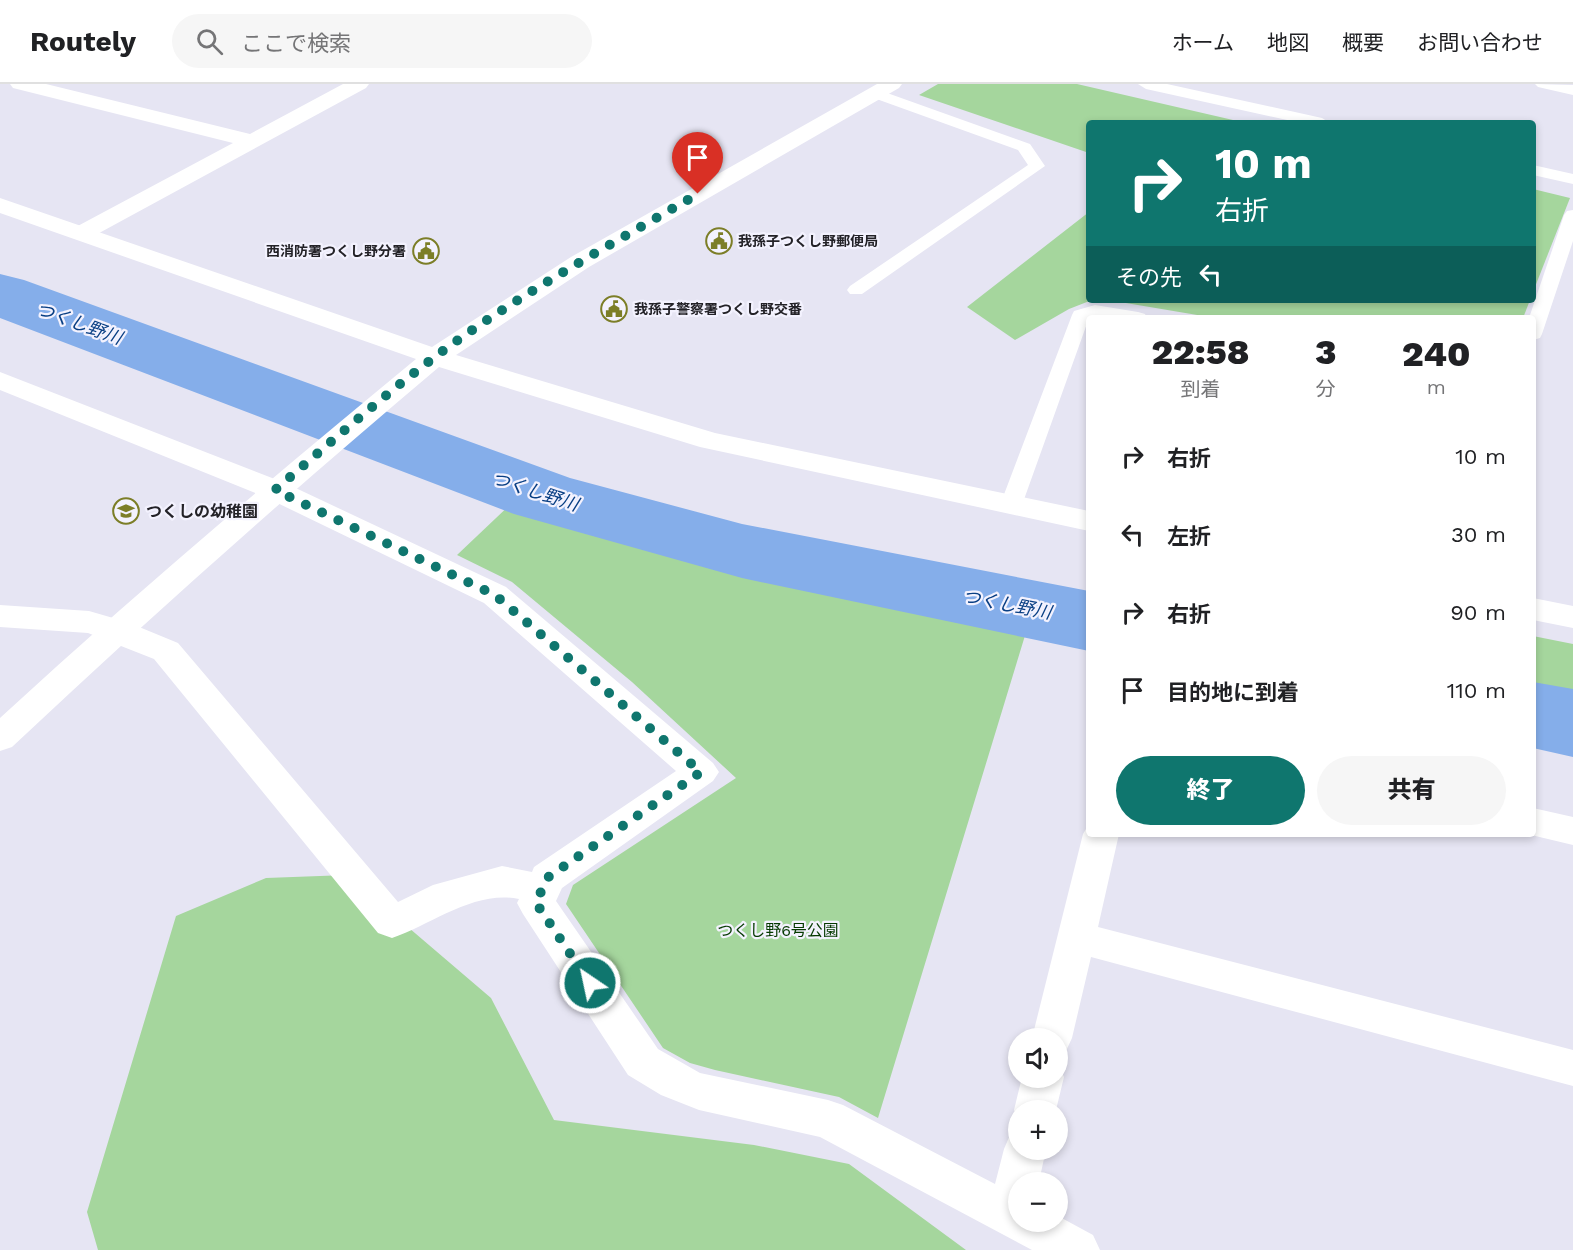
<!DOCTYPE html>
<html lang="ja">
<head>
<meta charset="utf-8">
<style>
  body { margin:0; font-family:"Work Sans","Noto Sans JP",sans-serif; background:#f6f6f6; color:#202124; height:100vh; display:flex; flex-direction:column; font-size:22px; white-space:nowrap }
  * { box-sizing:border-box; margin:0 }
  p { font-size:20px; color:#757577 }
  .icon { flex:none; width:33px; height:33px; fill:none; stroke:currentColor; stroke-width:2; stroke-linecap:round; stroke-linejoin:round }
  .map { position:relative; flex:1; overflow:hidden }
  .drawer { position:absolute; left:1086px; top:231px; width:450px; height:522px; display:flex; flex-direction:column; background:#fff; border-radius:6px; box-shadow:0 3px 9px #0003 }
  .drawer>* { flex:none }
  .guide { position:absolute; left:1086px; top:36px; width:450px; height:183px; border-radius:6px; box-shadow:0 3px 9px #0003; background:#0f766e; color:#fff; overflow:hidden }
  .tools { position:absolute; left:1008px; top:944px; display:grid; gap:12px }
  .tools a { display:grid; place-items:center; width:60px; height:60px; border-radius:50%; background:#fff; box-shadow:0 3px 9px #0003; font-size:30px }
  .pin { position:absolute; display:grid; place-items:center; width:51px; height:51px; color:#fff; margin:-62px -26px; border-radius:50% 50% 50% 0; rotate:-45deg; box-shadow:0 0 6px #0007 }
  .pin .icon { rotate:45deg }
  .me { position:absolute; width:66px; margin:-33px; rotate:326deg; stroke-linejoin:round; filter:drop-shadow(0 0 4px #0008) }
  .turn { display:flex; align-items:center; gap:21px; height:126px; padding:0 30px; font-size:27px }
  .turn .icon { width:78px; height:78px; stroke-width:2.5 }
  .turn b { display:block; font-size:42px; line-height:51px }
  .then { display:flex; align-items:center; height:57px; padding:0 30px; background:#0003; gap:12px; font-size:22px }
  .eta { display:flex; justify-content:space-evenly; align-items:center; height:102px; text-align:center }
  .eta b { font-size:36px; font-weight:800; line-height:42px }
  .primary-button { display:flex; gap:12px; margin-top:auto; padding:12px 30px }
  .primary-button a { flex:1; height:69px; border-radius:36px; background:#0f766e; color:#fff; font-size:24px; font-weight:800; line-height:69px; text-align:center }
  .primary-button a+a { background:#f6f6f6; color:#202124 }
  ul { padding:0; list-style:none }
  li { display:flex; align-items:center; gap:18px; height:78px; padding:0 30px }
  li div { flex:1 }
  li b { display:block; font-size:22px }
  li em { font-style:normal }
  header { display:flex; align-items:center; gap:36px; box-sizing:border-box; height:84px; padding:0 30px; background:#fff; border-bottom:2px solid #e0e0e0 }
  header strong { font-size:28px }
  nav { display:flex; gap:33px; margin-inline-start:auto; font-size:21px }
  .search { width:420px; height:54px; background:#f6f6f6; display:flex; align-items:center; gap:15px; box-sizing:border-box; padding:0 21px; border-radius:33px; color:#757577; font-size:22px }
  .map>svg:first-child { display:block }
  .green { fill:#a5d69d }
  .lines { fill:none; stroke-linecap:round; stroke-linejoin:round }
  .river { fill:#85aeea; fill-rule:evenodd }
  .service { fill:#fff; fill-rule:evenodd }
  .minor { fill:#fff; fill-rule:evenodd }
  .tertiary { fill:#fff; fill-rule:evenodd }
  .route { stroke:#0f766e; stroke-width:10; stroke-dasharray:0 18 }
  .labels { text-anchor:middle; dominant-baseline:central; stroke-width:4.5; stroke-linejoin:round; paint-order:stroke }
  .far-poi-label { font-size:14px; font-weight:bold; fill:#232227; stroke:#f3f2fe; text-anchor:start }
  .poi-label { font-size:16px; font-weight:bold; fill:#232227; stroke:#f3f2fe; text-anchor:start }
  .park-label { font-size:16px; fill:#053a00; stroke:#f3f2fe }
  .water-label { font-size:18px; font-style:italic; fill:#093f84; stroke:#f3f2fe }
</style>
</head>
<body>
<header>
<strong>Routely</strong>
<div class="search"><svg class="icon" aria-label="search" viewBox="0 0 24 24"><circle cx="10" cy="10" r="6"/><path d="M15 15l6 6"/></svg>ここで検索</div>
<nav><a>ホーム</a><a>地図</a><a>概要</a><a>お問い合わせ</a></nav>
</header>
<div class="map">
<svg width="1573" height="1166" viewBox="0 0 1573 1166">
  <rect width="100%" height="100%" fill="#e6e5f3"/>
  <g class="green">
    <polygon points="938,0 1077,0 1246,39 1089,39 1089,69 919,11"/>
    <polygon points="1533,105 1570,114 1533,208"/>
    <polygon points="1089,128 1089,216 1092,216 1069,225 1015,256 967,223"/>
    <polygon points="1108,216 1530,216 1523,234 1215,234"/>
    <polygon points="515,416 803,498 1027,545 878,1034 839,1013 715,986 690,979 663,964 566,820 573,801 736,694 632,598 512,498 457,471"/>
    <polygon points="1533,552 1573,560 1573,621 1533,613"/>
    <polygon points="347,791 491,914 554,1036 754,1061 849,1080 966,1166 98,1166 87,1128 176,832 266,794"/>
  </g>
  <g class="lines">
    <g class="river">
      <polygon points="0,190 24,196 570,394 742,440 1089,507 1089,567 742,494 514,430 0,234"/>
      <polygon points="1533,598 1573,605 1573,673 1533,664"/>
    </g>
    <g class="service">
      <polygon points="1138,0 1167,0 1322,34 1330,39 1301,39 1146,5"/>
      <polygon points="1535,0 1573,1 1573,11 1538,3"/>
      <polygon points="876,5 1030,60 1045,82 862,210 850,210 847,206 850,202 1028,81 1018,66 871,13 868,10"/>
      <polygon points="1533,81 1573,90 1573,100 1533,91"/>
      <polygon points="1573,126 1573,157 1542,250 1540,254 1533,256 1533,234 1529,234 1564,131 1567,127"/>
      <polygon points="1095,221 1138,228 1145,230 1147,234 1089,234 1022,421 1019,426 1011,428 1003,426 1000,421 1072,231 1074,227"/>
    </g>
    <g class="minor">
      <polygon points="10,0 46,0 250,50 343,0 369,0 366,4 90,154 82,156 74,154 70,149 74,144 233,59 13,4"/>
      <path d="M 0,288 L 285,399 L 506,503 L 713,679 L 719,688 L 713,697 L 562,804 L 556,817 L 658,965 L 700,989 L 828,1016 L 843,1021 L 995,1100 L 1004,1065 L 1010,1051 L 1018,1048 L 1018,1065 L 1046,1065 L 1039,1098 L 1018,1098 L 1018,1137 L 1058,1137 L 1058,1132 L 1093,1151 L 1100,1166 L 1032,1166 L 820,1053 L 699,1026 L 661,1011 L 628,991 L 523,830 L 517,819 L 519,815 C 474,806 433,840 392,854 L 378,849 L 154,575 L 88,549 L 0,543 L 0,521 L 89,527 L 127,538 L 178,559 L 398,818 L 433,801 L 502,782 L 532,788 L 534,783 L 676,687 L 484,519 L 265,413 L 0,306 Z"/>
      <polygon points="1533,724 1573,733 1573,761 1527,750 1533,750"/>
      <polygon points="1089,740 1089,750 1119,750 1098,843 1573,966 1573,1002 1091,873 1072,954 1066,967 1058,970 1058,954 1032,954 1083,750"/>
      <polygon points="1058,980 1064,993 1056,1026 1018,1026 1018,1036 1014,1026 1022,993 1058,993"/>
    </g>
    <g class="tertiary">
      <path d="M 877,0 L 902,0 L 899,4 L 589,183 L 456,271 L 715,349 L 1089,427 L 1089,447 L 700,363 L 439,283 C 293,406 151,532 12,663 L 0,667 L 0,634 C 135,510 274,392 416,275 L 0,129 L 0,114 L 432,263 L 571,173 Z"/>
      <polygon points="1533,514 1573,522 1573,544 1533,536"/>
    </g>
  </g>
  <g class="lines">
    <path class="route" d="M 590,899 L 536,819 L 547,794 L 701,688 L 495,511 L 275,406 C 337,353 398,298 465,251 C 540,199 620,155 698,110"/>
  </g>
  <defs>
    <g id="civic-ring" transform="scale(1.35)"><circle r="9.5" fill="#f3f2fe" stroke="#7c7e27" stroke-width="1.5"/><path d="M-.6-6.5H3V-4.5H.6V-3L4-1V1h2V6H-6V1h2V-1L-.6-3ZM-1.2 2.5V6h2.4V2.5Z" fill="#7c7e27"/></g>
    <g id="school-ring" transform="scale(1.35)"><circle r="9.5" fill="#f3f2fe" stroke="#7c7e27" stroke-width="1.5"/><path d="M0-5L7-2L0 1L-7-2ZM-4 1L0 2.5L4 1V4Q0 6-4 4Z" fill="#7c7e27"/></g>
  </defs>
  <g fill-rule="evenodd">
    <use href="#civic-ring" x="719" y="157"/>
    <use href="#civic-ring" x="426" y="167"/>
    <use href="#civic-ring" x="614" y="225"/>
    <use href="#school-ring" x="126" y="427"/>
  </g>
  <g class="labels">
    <g class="far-poi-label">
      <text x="738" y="157">我孫子つくし野郵便局</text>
      <text x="406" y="167" text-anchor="end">西消防署つくし野分署</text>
      <text x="634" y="225">我孫子警察署つくし野交番</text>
    </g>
    <g class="poi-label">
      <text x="146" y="427">つくしの幼稚園</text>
    </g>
    <g class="park-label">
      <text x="778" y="846">つくし野6号公園</text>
    </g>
    <g class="water-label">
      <text transform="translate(79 239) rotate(20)">つくし野川</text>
      <text transform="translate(535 407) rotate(18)">つくし野川</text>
      <text transform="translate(1007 520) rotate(11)">つくし野川</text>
    </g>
  </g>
</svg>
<div class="tools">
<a><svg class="icon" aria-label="sound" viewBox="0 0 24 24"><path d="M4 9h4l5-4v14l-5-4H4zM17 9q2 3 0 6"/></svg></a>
<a>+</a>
<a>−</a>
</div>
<div class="pin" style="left:698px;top:110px;background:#d93025"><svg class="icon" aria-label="arrive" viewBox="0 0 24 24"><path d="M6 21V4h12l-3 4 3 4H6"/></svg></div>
<svg class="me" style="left:590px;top:899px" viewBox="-20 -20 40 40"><circle r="17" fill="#0f766e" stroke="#fff" stroke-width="3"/><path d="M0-11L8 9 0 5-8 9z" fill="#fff"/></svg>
<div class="guide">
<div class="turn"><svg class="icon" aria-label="right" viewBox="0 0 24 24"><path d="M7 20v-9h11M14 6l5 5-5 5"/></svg><div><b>10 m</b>右折</div></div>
<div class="then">その先<svg class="icon" aria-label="left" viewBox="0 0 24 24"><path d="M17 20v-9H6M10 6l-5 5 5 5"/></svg></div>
</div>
<section class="drawer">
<div class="eta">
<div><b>22:58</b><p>到着</p></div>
<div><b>3</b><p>分</p></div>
<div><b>240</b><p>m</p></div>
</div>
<ul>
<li><svg class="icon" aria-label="right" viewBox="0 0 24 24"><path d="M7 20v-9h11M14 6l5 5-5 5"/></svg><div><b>右折</b></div><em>10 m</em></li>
<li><svg class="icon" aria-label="left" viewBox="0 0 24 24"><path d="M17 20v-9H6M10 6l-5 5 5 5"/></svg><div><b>左折</b></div><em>30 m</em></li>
<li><svg class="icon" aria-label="right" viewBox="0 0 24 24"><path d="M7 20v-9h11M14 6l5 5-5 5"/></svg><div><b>右折</b></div><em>90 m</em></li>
<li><svg class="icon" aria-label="arrive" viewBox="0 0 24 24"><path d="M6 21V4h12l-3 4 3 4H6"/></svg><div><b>目的地に到着</b></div><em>110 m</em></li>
</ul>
<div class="primary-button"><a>終了</a><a>共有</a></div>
</section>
</div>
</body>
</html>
